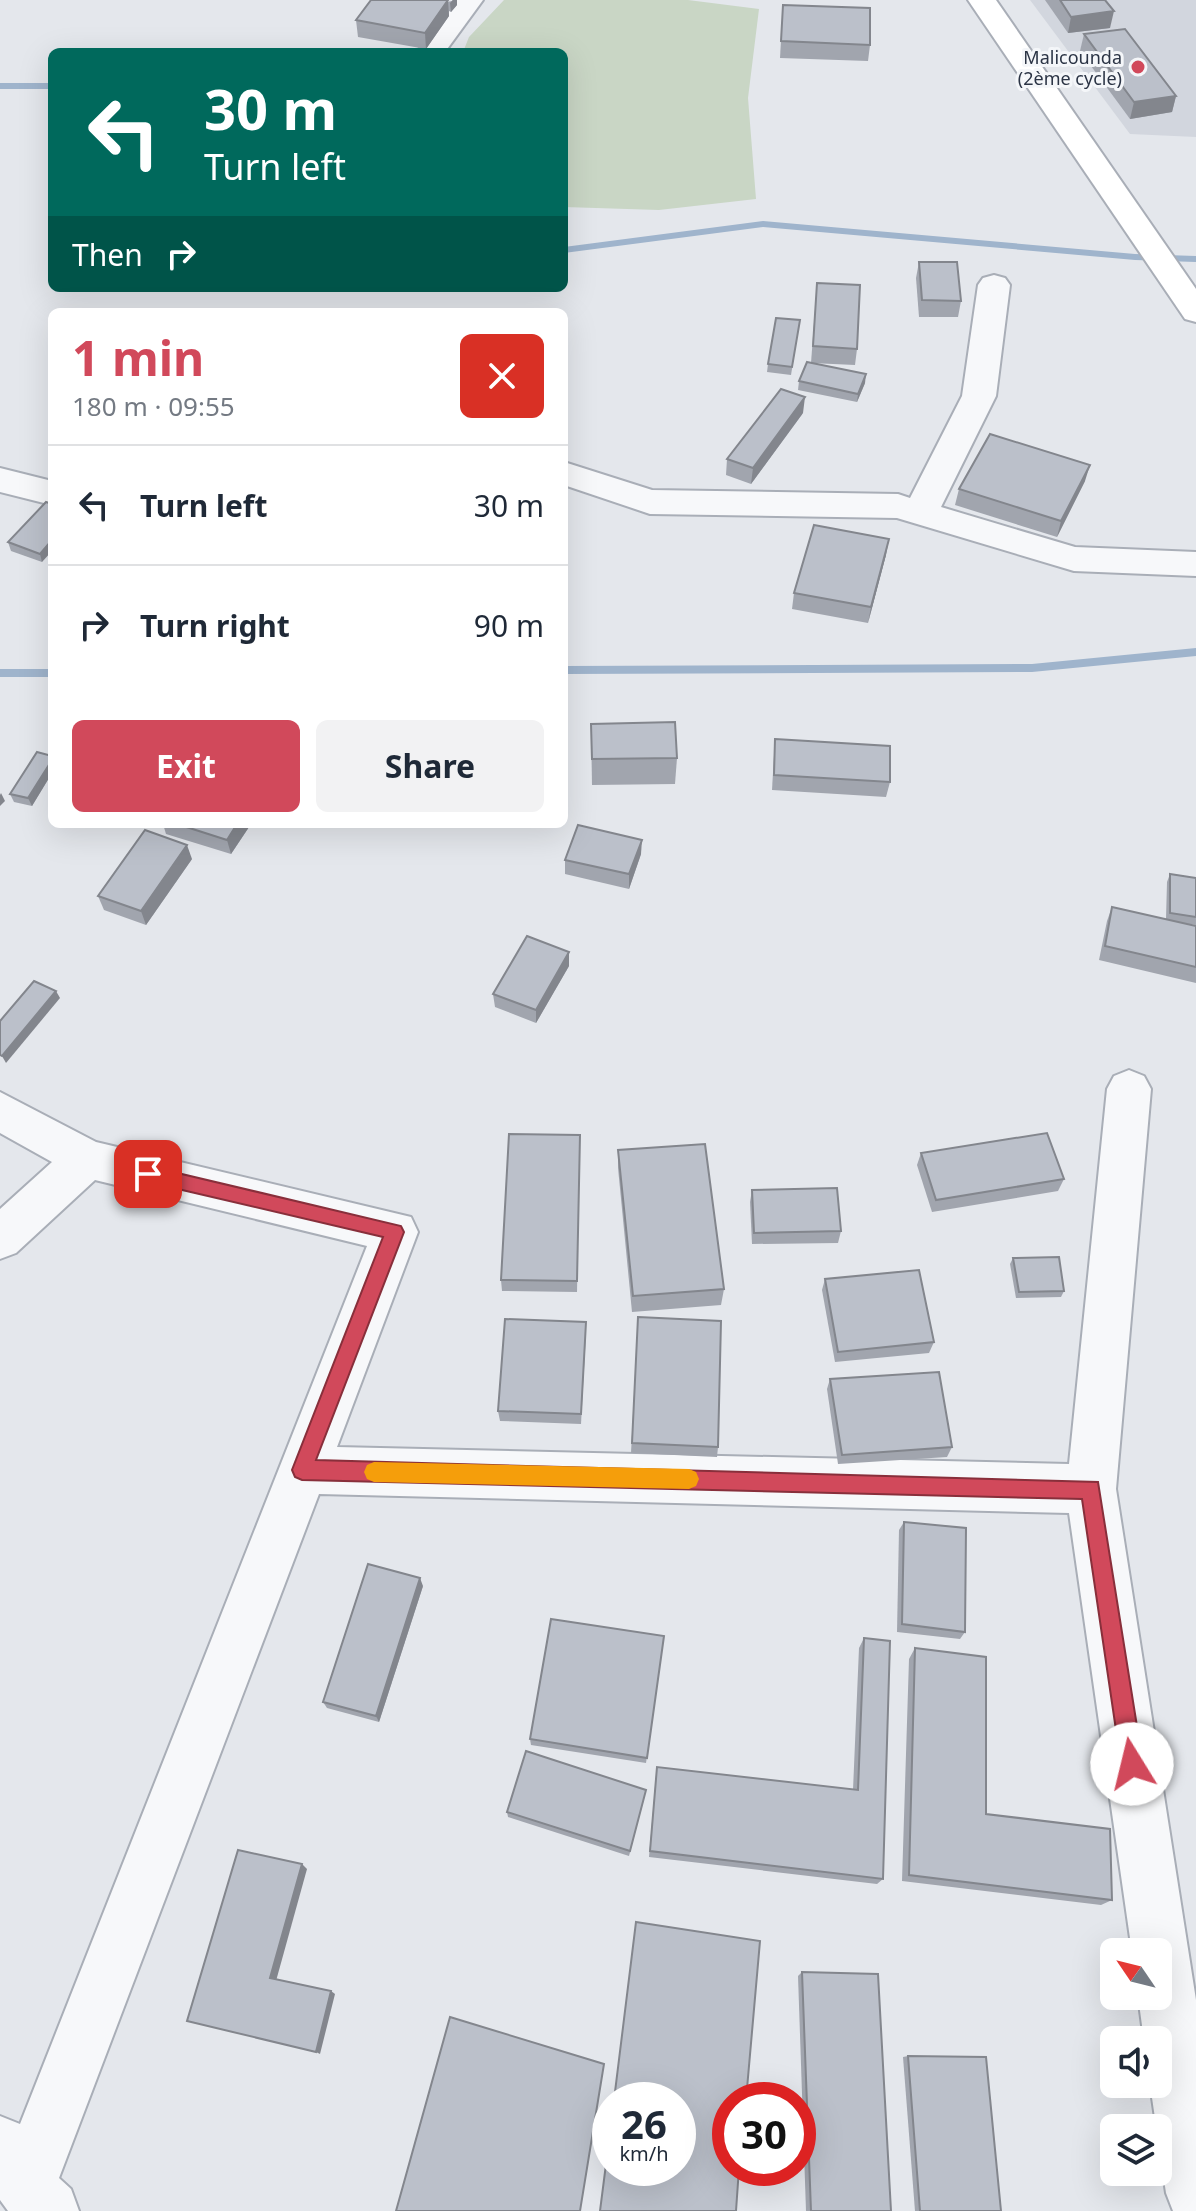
<!DOCTYPE html>
<html lang="en">
<head>
<meta charset="utf-8">
<style>
  body { margin:0; font-family:"Noto Sans",sans-serif; background:#f2f2f3; color:#1f2937; height:100vh; display:flex; flex-direction:column; font-size:30px; white-space:nowrap }
  * { box-sizing:border-box; margin:0 }
  p { font-size:26px; color:#747a83 }
  .icon { flex:none; width:44px; height:44px; fill:none; stroke:currentColor; stroke-width:2; stroke-linecap:round; stroke-linejoin:round }
  .map { position:relative; flex:1; overflow:hidden }
  .drawer { position:absolute; left:48px; top:308px; width:520px; height:520px; display:flex; flex-direction:column; background:#fff; border-radius:12px; box-shadow:0 8px 32px #0002 }
  .drawer>* { flex:none }
  .banner { position:absolute; left:48px; top:48px; width:520px; height:244px; border-radius:12px; box-shadow:0 8px 32px #0002; background:#00695c; color:#fff; overflow:hidden }
  .needle { width:52px; rotate:305deg }
  .tools { position:absolute; left:1100px; top:1938px; display:grid; gap:16px }
  .tools a { display:grid; place-items:center; width:72px; height:72px; border-radius:12px; background:#fff; box-shadow:0 8px 32px #0002; font-size:40px }
  .speed { position:absolute; left:592px; top:2082px; display:flex; gap:16px; font-size:40px; font-weight:700; text-align:center }
  .speed>* { display:grid; place-content:center; width:104px; height:104px; border-radius:50%; background:#fff; box-shadow:0 8px 32px #0002; line-height:1 }
  .speed small { font-size:20px; font-weight:400 }
  .speed .limit { border:12px solid #d22; background:#fff; color:#111 }
  .pin { position:absolute; display:grid; place-items:center; width:68px; height:68px; color:#fff; margin:-34px; border-radius:16px; box-shadow:0 4px 12px #0006 }
  .me { position:absolute; width:88px; margin:-44px; rotate:351deg; stroke-linejoin:round; filter:drop-shadow(0 0 6px #0008) }
  .turn { display:flex; align-items:center; gap:28px; height:168px; padding:0 24px; font-size:36px }
  .turn .icon { width:104px; height:104px; stroke-width:2.5 }
  .turn b { display:block; font-size:56px; line-height:68px }
  .then { display:flex; align-items:center; height:76px; padding:0 24px; background:#0003; gap:16px; font-size:30px }
  .round { display:grid; place-items:center; flex:none; width:84px; height:84px; border-radius:12px; background:#f2f2f3 }
  .head { display:flex; align-items:center; justify-content:space-between; height:136px; padding:0 24px }
  h1 { font-size:48px; font-weight:700; line-height:60px; color:#d1495b }
  .cta { display:flex; gap:16px; margin-top:auto; padding:16px 24px }
  .cta a { flex:1; height:92px; border-radius:12px; background:#d1495b; color:#fff; font-size:32px; font-weight:700; line-height:92px; text-align:center }
  .cta a+a { background:#f2f2f3; color:#1f2937 }
  ul { padding:0; list-style:none }
  li { display:flex; align-items:center; gap:24px; height:120px; padding:0 24px; border-top:2px solid #e0e1e3 }
  li div { flex:1 }
  li b { display:block; font-size:30px }
  li em { font-style:normal }
  .map>svg:first-child { display:block }
  .built { fill:#d2d6de }
  .green { fill:#c9d6c5 }
  .lines { fill:none; stroke-linecap:round; stroke-linejoin:round }
  .stream { fill:#9fb4cc; fill-rule:evenodd }
  .street-casing { stroke:#a9aeb7; stroke-width:4 }
  .secondary-casing { stroke:#a9aeb7; stroke-width:4 }
  .street { fill:#f7f8fa; fill-rule:evenodd }
  .secondary { fill:#fff; fill-rule:evenodd }
  .wall { fill:#a1a5ae }
  .shaded-wall { fill:#83868d }
  .building { fill:#bbc0ca; stroke:#83868d; stroke-width:2 }
  .route { fill:#d1495b; stroke:#882f3b; stroke-width:2 }
  .slow { fill:#f59e0b }
  .poi-dot { fill:#d1495b; stroke:#f4f6f9; stroke-width:3 }
  .labels { text-anchor:middle; dominant-baseline:central; stroke-width:6; stroke-linejoin:round; paint-order:stroke }
  .far-poi-label { font-size:18px; fill:#2b3445; stroke:#f4f6f9; text-anchor:end }
</style>
</head>
<body>
<div class="map">
<svg width="1196" height="2211" viewBox="0 0 1196 2211">
  <rect width="100%" height="100%" fill="#e4e7ec"/>
  <polygon class="built" points="1030,0 1196,0 1196,137 1130,134"/>
  <polygon class="green" points="504,0 688,0 759,9 748,98 756,199 659,210 564,207 564,52 463,52 469,37"/>
  <g class="lines">
    <g class="stream">
      <rect x="0" y="83" width="52" height="6"/>
      <polygon points="763,221 1135,254 1196,256 1196,262 1135,260 763,227 564,253 564,247"/>
      <polygon points="1196,648 1196,656 1032,672 564,674 564,666 1032,664"/>
      <rect x="0" y="669" width="52" height="8"/>
    </g>
    <g class="street-casing">
      <g id="street">
        <polygon points="455,0 483,0 445,52 417,52"/>
        <polygon points="994,275 1005,278 1010,285 996,396 941,507 1075,547 1196,552 1196,576 1074,571 897,518 650,514 564,485 564,462 652,490 898,494 910,498 962,396 978,285 983,278"/>
        <polygon points="0,468 52,481 52,505 0,492"/>
        <polygon points="1129,1070 1144,1076 1151,1089 1116,1489 1196,2000 1196,2211 1173,2211 1166,2193 1150,2084 1158,2084 1158,2040 1144,2040 1138,1996 1158,1996 1158,1952 1132,1952 1069,1513 319,1494 59,2178 71,2189 79,2211 8,2211 0,2200 0,2116 20,2124 367,1246 95,1180 16,1253 0,1259 0,1209 52,1162 0,1133 0,1092 96,1142 411,1217 418,1232 337,1447 1069,1464 1107,1089 1114,1076"/>
      </g>
    </g>
    <g class="secondary-casing">
      <polygon id="secondary" points="968,0 996,0 1196,289 1196,322 1185,319"/>
    </g>
    <use href="#street" class="street"/>
    <use href="#secondary" class="secondary"/>
  </g>
  <g class="wall">
    <polygon points="457,0 457,5 451,12 449,11 449,16 426,49 358,37 356,20"/>
    <polygon points="1045,0 1105,0 1110,28 1068,33"/>
    <polygon points="783,5 870,45 868,61 780,58"/>
    <polygon points="1084,34 1176,96 1172,112 1130,119 1080,51"/>
    <polygon points="919,262 961,301 958,317 919,317 916,278"/>
    <polygon points="817,283 857,349 855,365 811,363"/>
    <polygon points="800,320 791,375 767,372 768,364"/>
    <polygon points="799,381 865,383 857,402 798,390"/>
    <polygon points="803,413 751,484 726,475 727,459"/>
    <polygon points="1085,481 1057,537 955,505 959,489"/>
    <polygon points="46,502 42,562 11,551 8,542"/>
    <polygon points="886,555 868,623 792,609 794,593"/>
    <polygon points="591,724 677,758 675,784 592,785"/>
    <polygon points="775,739 890,782 886,797 772,790"/>
    <polygon points="52,756 52,773 32,806 14,802 10,794"/>
    <polygon points="163,824 251,824 231,854 166,834"/>
    <polygon points="641,854 629,889 565,874 565,860"/>
    <polygon points="192,859 146,925 104,910 98,896"/>
    <polygon points="1170,874 1196,878 1196,925 1181,923 1196,926 1196,983 1099,960 1107,921 1112,907 1166,919 1167,882"/>
    <polygon points="569,966 536,1023 495,1007 493,994"/>
    <polygon points="580,1135 577,1292 502,1291 501,1280"/>
    <polygon points="618,1150 724,1289 721,1305 632,1312 618,1168"/>
    <polygon points="921,1153 1064,1179 1058,1191 932,1212 917,1165"/>
    <polygon points="752,1190 841,1231 838,1243 752,1244 750,1202"/>
    <polygon points="1013,1258 1064,1291 1061,1297 1016,1298 1010,1264"/>
    <polygon points="825,1279 934,1342 929,1353 835,1362 822,1290"/>
    <polygon points="638,1317 718,1447 717,1457 631,1453"/>
    <polygon points="586,1333 581,1424 500,1421 498,1411"/>
    <polygon points="830,1379 952,1447 947,1457 838,1464 827,1389"/>
    <polygon points="904,1522 965,1632 960,1639 897,1632 899,1530"/>
    <polygon points="423,1586 379,1722 327,1708 323,1702"/>
    <polygon points="664,1636 646,1763 531,1745 530,1739"/>
    <polygon points="864,1638 883,1879 877,1884 649,1857 656,1775 853,1790 859,1648"/>
    <polygon points="915,1648 986,1814 1112,1900 1101,1905 902,1881 909,1659"/>
    <polygon points="645,1795 629,1856 508,1817 507,1812"/>
    <polygon points="802,1972 891,2211 806,2211 798,1976"/>
    <polygon points="908,2056 1001,2211 915,2211 903,2057"/>
  </g>
  <g class="shaded-wall">
    <polygon points="448,0 449,16 426,49 425,33"/>
    <polygon points="453,0 457,0 457,5 451,12 450,3"/>
    <polygon points="1114,11 1110,28 1068,33 1071,17"/>
    <polygon points="1176,96 1172,112 1130,119 1134,102"/>
    <polygon points="866,374 865,383 857,402 858,394"/>
    <polygon points="805,397 803,413 751,484 753,468"/>
    <polygon points="1090,465 1085,481 1057,537 1061,521"/>
    <polygon points="889,539 886,555 868,623 871,607"/>
    <polygon points="52,540 52,551 42,562 40,554"/>
    <polygon points="52,760 52,773 32,806 28,798"/>
    <polygon points="1,793 5,801 0,806 0,795"/>
    <polygon points="237,824 251,824 231,854 227,840"/>
    <polygon points="642,840 641,854 629,889 629,874"/>
    <polygon points="187,845 192,859 146,925 141,911"/>
    <polygon points="569,952 569,966 536,1023 536,1010"/>
    <polygon points="56,991 60,998 6,1063 2,1056"/>
    <polygon points="420,1578 423,1586 379,1722 376,1716"/>
    <polygon points="302,1864 307,1869 276,1981 270,1978"/>
    <polygon points="331,1991 335,1994 320,2054 316,2052"/>
  </g>
  <g class="building">
    <polygon points="371,0 448,0 425,33 356,20"/>
    <polygon points="1060,0 1105,0 1114,11 1071,17"/>
    <polygon points="783,5 870,8 870,45 781,41"/>
    <polygon points="1125,29 1176,96 1134,102 1084,34"/>
    <polygon points="919,262 957,262 961,301 922,300"/>
    <polygon points="817,283 860,285 857,349 813,346"/>
    <polygon points="776,318 800,320 792,367 768,364"/>
    <polygon points="807,362 866,374 858,394 799,381"/>
    <polygon points="781,389 805,397 753,468 727,459"/>
    <polygon points="990,434 1090,465 1061,521 959,489"/>
    <polygon points="46,502 52,504 52,540 40,554 8,542"/>
    <polygon points="814,525 889,539 871,607 794,593"/>
    <polygon points="675,722 677,758 592,759 591,724"/>
    <polygon points="775,739 890,746 890,782 774,775"/>
    <polygon points="37,752 52,756 52,760 28,798 10,794"/>
    <polygon points="177,824 237,824 227,840"/>
    <polygon points="578,825 642,840 629,874 565,860"/>
    <polygon points="145,830 187,845 141,911 98,896"/>
    <polygon points="1170,874 1196,878 1196,917 1170,913"/>
    <polygon points="1112,907 1196,926 1196,967 1105,946"/>
    <polygon points="527,936 569,952 536,1010 493,994"/>
    <polygon points="34,981 56,991 2,1056 0,1055 0,1021"/>
    <polygon points="1047,1133 1064,1179 936,1200 921,1153"/>
    <polygon points="509,1134 580,1135 577,1281 501,1280"/>
    <polygon points="705,1144 724,1289 633,1296 618,1150"/>
    <polygon points="837,1188 841,1231 754,1233 752,1190"/>
    <polygon points="1059,1257 1064,1291 1019,1292 1013,1258"/>
    <polygon points="919,1270 934,1342 838,1352 825,1279"/>
    <polygon points="638,1317 721,1321 718,1447 632,1443"/>
    <polygon points="505,1319 586,1322 581,1414 498,1411"/>
    <polygon points="939,1372 952,1447 842,1455 830,1379"/>
    <polygon points="904,1522 966,1528 965,1632 902,1624"/>
    <polygon points="368,1564 420,1578 376,1716 323,1702"/>
    <polygon points="551,1619 664,1636 647,1758 530,1739"/>
    <polygon points="864,1638 890,1641 883,1879 650,1851 657,1767 858,1790"/>
    <polygon points="915,1648 986,1657 986,1814 1110,1829 1112,1900 909,1875"/>
    <polygon points="526,1751 646,1790 630,1851 507,1812"/>
    <polygon points="238,1850 302,1864 270,1978 331,1991 316,2052 187,2021"/>
    <polygon points="636,1922 760,1941 746,2100 730,2100 730,2168 739,2168 736,2211 600,2211 610,2133 610,2168 678,2168 678,2100 614,2100"/>
    <polygon points="802,1972 878,1974 891,2211 811,2211"/>
    <polygon points="450,2017 604,2064 580,2211 396,2211"/>
    <polygon points="908,2056 986,2057 1001,2211 920,2211"/>
  </g>
  <polygon class="route" points="148,1166 401,1226 404,1232 316,1460 1098,1482 1143,1764 1140,1772 1132,1776 1124,1772 1121,1764 1082,1499 302,1480 295,1477 292,1470 383,1237 148,1182 139,1174"/>
  <polygon class="slow" points="374,1462 689,1469 696,1472 699,1479 696,1486 689,1489 374,1482 367,1479 364,1472 367,1465"/>
  <circle class="poi-dot" cx="1138" cy="67" r="8"/>
  <g class="labels">
    <g class="far-poi-label">
      <text x="1122" y="57">Malicounda<tspan x="1122" dy="21">(2ème cycle)</tspan></text>
    </g>
  </g>
</svg>
<div class="tools">
<a><svg class="needle" viewBox="-14 -14 28 28"><path d="M0-13l5 13h-10z" fill="#e53935"/><path d="M0 13l5-13h-10z" fill="#747a83"/></svg></a>
<a><svg class="icon" aria-label="sound" viewBox="0 0 24 24"><path d="M4 9h4l5-4v14l-5-4H4zM17 9q2 3 0 6"/></svg></a>
<a><svg class="icon" aria-label="layers" viewBox="0 0 24 24"><path d="M12 4l9 5-9 5-9-5zM3 14l9 5 9-5"/></svg></a>
</div>
<div class="speed"><div>26<small>km/h</small></div><div class="limit">30</div></div>
<div class="pin" style="left:148px;top:1174px;background:#d93025"><svg class="icon" aria-label="arrive" viewBox="0 0 24 24"><path d="M6 21V4h12l-3 4 3 4H6"/></svg></div>
<svg class="me" style="left:1132px;top:1764px" viewBox="-20 -20 40 40"><circle r="19" fill="#fff"/><path d="M0-13L10 11 0 6-10 11z" fill="#d1495b"/></svg>
<div class="banner">
<div class="turn"><svg class="icon" aria-label="left" viewBox="0 0 24 24"><path d="M17 20v-9H6M10 6l-5 5 5 5"/></svg><div><b>30 m</b>Turn left</div></div>
<div class="then">Then<svg class="icon" aria-label="right" viewBox="0 0 24 24"><path d="M7 20v-9h11M14 6l5 5-5 5"/></svg></div>
</div>
<section class="drawer">
<div class="head"><div><h1>1 min</h1><p>180 m · 09:55</p></div><a class="round" style="background:#d93025;color:#fff"><svg class="icon" aria-label="close" viewBox="0 0 24 24"><path d="M6 6l12 12M18 6L6 18"/></svg></a></div>
<ul>
<li><svg class="icon" aria-label="left" viewBox="0 0 24 24"><path d="M17 20v-9H6M10 6l-5 5 5 5"/></svg><div><b>Turn left</b></div><em>30 m</em></li>
<li><svg class="icon" aria-label="right" viewBox="0 0 24 24"><path d="M7 20v-9h11M14 6l5 5-5 5"/></svg><div><b>Turn right</b></div><em>90 m</em></li>
</ul>
<div class="cta"><a>Exit</a><a>Share</a></div>
</section>
</div>
</body>
</html>
